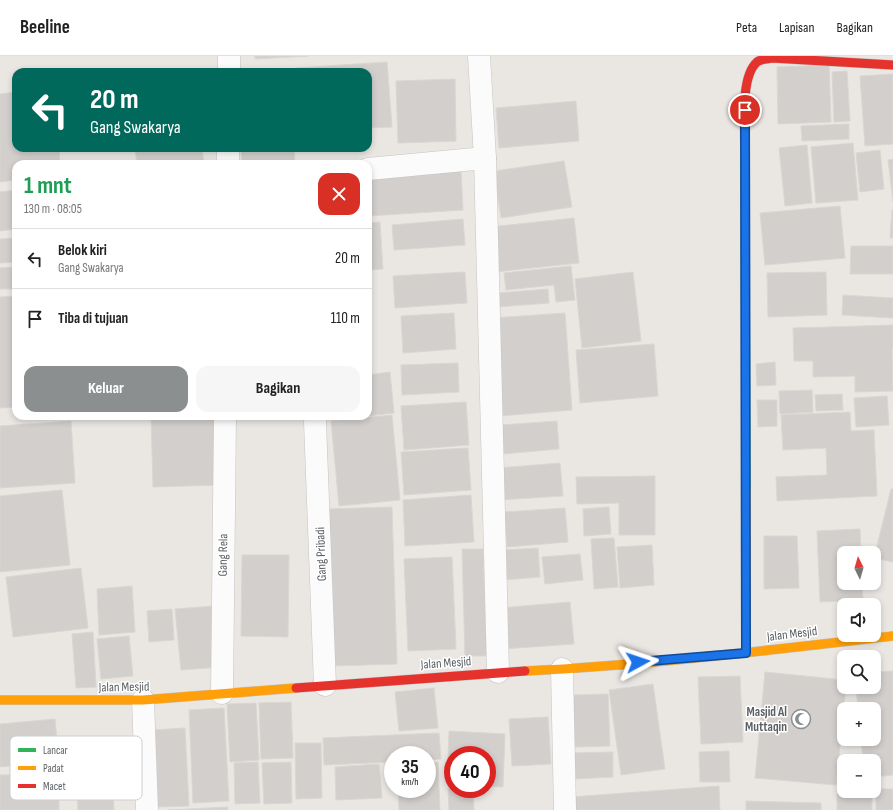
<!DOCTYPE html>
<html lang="id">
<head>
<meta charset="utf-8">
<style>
  body { margin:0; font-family:"Sofia Sans Condensed",sans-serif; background:#f6f6f6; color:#222; height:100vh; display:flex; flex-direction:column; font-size:15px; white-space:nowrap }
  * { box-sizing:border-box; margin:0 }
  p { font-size:13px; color:#767676 }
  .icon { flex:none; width:22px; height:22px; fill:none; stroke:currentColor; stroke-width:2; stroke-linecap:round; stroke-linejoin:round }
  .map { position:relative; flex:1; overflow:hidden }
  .panel { position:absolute; left:12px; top:104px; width:360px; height:260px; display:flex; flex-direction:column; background:#fff; border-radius:12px; box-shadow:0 2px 6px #0003 }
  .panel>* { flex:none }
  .banner { position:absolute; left:12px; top:12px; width:360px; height:84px; border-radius:12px; box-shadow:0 2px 6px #0003; background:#00695c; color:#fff; overflow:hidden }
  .needle { width:26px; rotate:355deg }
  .fabs { position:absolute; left:837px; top:490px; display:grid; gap:8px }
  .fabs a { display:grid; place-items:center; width:44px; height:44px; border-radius:8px; background:#fff; box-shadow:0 2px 6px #0003; font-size:20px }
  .speed { position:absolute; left:384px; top:690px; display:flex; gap:8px; font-size:20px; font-weight:700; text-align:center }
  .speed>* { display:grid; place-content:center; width:52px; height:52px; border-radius:50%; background:#fff; box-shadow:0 2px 6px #0003; line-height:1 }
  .speed small { font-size:10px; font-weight:400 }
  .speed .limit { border:6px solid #d22; background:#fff; color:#111 }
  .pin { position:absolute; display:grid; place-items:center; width:34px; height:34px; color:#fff; margin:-17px; border:2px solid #fff; border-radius:50%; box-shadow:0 1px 4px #0007 }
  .me { position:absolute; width:44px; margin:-22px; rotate:85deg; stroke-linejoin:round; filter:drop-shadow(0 0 3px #0008) }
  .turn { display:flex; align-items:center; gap:14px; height:84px; padding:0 12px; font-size:18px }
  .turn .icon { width:52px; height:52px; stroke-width:2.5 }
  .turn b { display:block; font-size:28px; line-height:34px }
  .round { display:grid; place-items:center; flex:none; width:42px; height:42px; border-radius:12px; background:#f6f6f6 }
  .overview { display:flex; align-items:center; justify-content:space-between; height:68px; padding:0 12px }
  h1 { font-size:24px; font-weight:700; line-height:30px; color:#1e9e55 }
  .cta { display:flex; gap:8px; margin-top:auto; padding:8px 12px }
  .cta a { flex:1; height:46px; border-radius:12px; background:#8c8f8f; color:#fff; font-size:16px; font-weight:700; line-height:46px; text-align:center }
  .cta a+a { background:#f6f6f6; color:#222 }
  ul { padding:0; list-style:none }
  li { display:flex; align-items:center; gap:12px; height:60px; padding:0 12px; border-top:1px solid #e0e0e0 }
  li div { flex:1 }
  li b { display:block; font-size:15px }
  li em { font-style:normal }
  header { display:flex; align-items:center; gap:24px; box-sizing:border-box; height:56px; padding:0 20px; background:#fff; border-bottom:1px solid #e0e0e0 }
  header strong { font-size:19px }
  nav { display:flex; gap:22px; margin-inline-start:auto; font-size:14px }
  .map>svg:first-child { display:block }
  .building { fill:#d2cfcd; stroke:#dad6d2 }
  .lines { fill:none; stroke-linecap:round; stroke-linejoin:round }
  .street-casing { stroke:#c5c5c4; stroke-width:23 }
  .fast-casing { stroke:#c5c5c4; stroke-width:10 }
  .slow-casing { stroke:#c5c5c4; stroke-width:10 }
  .jam-casing { stroke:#c5c5c4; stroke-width:10 }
  .street { stroke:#fcfbfb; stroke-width:22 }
  .fast { stroke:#30b455; stroke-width:9 }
  .slow { stroke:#ff9f0a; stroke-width:9 }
  .jam { stroke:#e5322d; stroke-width:9 }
  .route-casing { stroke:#114b97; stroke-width:10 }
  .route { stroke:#1a73e8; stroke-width:7 }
  .labels { text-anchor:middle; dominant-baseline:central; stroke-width:3; stroke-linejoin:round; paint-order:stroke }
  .street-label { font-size:13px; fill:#595f62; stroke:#fff }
  .poi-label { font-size:13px; font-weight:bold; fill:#595f62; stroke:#fff; text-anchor:end }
  .key { fill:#fff; stroke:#cdcfd0; stroke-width:1 }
  .key-label { font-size:11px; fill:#595f62 }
</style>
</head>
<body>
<header>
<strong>Beeline</strong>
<nav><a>Peta</a><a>Lapisan</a><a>Bagikan</a></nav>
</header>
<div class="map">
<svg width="893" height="754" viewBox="0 0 893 754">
  <rect width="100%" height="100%" fill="#eae7e3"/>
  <g class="building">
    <polygon points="255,0 308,0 255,3"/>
    <polygon points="387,6 392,71 368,72 368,16 297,16 297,12"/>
    <polygon points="829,9 831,66 778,68 777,11"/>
    <polygon points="847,15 850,65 834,66 832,16"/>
    <polygon points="893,18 893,88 865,90 860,20"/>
    <polygon points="455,23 456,85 398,87 396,25"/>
    <polygon points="16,36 16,92 59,92 60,108 16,108 16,124 0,126 0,38"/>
    <polygon points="576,45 579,85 499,92 496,52"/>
    <polygon points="849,68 849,83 802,85 801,70"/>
    <polygon points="853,87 858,144 816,147 811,91"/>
    <polygon points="807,89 812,147 785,150 779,92"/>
    <polygon points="135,92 202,92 204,108 137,108"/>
    <polygon points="241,92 294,92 295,108 242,108"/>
    <polygon points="880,94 884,133 860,136 856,97"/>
    <polygon points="893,103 893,146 888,104"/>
    <polygon points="564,105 572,151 501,162 494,115"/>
    <polygon points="461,115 463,154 368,160 368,121"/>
    <polygon points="16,134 16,173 0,175 0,136"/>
    <polygon points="840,150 845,202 765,209 760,157"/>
    <polygon points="892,154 893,154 893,182 890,182"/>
    <polygon points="574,162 579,207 495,216 490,171"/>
    <polygon points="463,163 465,189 394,194 392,169"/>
    <polygon points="380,166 383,213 368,214 368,167"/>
    <polygon points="16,182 16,206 0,207 0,183"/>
    <polygon points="851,190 893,190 893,218 850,218"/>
    <polygon points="571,210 575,244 556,246 554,229 506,234 504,217"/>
    <polygon points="16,211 16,233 0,233 0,212"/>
    <polygon points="465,216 467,247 395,252 393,220"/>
    <polygon points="633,216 641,285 582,292 575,223"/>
    <polygon points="826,216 827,259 768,261 767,217"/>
    <polygon points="548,233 549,247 498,251 497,237"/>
    <polygon points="843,239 893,242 893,262 842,259"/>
    <polygon points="16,240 16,351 0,352 0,241"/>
    <polygon points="454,257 456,293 403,297 401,260"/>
    <polygon points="565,257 572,354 500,360 492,262"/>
    <polygon points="893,269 893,293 892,293 893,335 855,336 855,320 813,321 813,305 794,305 793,272"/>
    <polygon points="654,288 658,340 580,347 576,294"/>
    <polygon points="775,306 776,329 757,330 756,308"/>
    <polygon points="458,307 459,336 402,339 401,309"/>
    <polygon points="390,316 394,357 368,360 368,319"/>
    <polygon points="812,334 813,356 780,358 779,335"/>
    <polygon points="842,338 843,354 816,355 815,339"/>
    <polygon points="887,340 889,369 856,371 854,342"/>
    <polygon points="757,344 777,344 777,370 758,371"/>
    <polygon points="466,346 469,389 404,394 401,350"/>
    <polygon points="850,356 851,375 874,374 877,440 777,445 776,421 827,419 826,392 783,394 781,359"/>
    <polygon points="392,359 400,444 339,450 331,365"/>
    <polygon points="151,360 217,360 219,429 153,431"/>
    <polygon points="254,360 282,360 254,362"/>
    <polygon points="332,360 363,360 332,363"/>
    <polygon points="71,365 75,427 0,432 0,370"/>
    <polygon points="557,365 559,393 503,398 500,369"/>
    <polygon points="468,392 471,434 404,439 401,396"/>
    <polygon points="560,407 563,440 499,444 497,412"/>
    <polygon points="655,420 655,479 619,479 619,447 577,448 576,421"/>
    <polygon points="891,433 893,433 893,506 874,502"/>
    <polygon points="62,434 70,509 0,516 0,440"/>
    <polygon points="471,439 474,486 405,490 403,444"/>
    <polygon points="392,451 397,608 333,610 328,453"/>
    <polygon points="609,451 611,478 584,480 583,453"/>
    <polygon points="565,452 568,486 507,491 504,456"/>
    <polygon points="860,473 861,497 844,497 844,527 862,527 863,544 820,546 817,475"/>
    <polygon points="764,480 797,480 799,532 764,533"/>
    <polygon points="614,482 618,531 594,533 591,483"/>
    <polygon points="652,489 654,529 620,532 617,491"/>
    <polygon points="538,492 540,521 504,524 502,494"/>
    <polygon points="462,493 483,493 487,600 465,600"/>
    <polygon points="580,498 583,524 545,528 542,501"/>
    <polygon points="242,499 289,499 288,581 241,580"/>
    <polygon points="452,501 456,593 408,595 404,503"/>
    <polygon points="81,512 88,572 13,581 6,521"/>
    <polygon points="132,530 135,576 99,579 97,533"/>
    <polygon points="570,546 574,588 503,593 499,552"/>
    <polygon points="214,550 220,611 181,614 175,553"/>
    <polygon points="172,553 174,584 149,586 147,555"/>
    <polygon points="93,576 96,631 76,632 72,578"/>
    <polygon points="129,580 133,620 101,623 97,583"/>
    <polygon points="893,615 893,719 874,721 874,705 863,705 861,683 874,683 874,653 858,653 856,631 874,631 874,616"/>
    <polygon points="765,616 844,624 844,631 846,631 836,729 755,722"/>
    <polygon points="740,620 743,686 701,688 698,621"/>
    <polygon points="653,628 665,713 621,719 609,634"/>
    <polygon points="434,632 438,672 399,675 395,636"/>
    <polygon points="608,638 610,690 575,691 572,639"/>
    <polygon points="291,646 293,702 261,703 259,647"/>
    <polygon points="256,647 259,704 230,706 227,648"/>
    <polygon points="224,652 229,745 193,747 189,654"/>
    <polygon points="548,661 551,708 512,710 509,663"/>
    <polygon points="55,663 59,705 0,711 0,668"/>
    <polygon points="185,672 189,750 156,751 152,674"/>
    <polygon points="449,675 505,678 503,731 487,730 487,699 453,699 453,729 447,728"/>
    <polygon points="439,677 441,703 427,704 427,699 393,699 393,706 324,709 323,682"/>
    <polygon points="110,682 114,754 78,754 75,684"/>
    <polygon points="295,687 321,687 322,742 296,743"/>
    <polygon points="729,695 730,726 700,726 699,696"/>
    <polygon points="613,696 613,721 573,723 572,697"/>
    <polygon points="258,706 260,747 235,748 234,707"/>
    <polygon points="291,706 292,747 264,748 262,707"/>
    <polygon points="438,706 440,754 399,754 398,733 427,733 427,707"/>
    <polygon points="379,708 382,742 336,744 335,711"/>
    <polygon points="59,718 59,754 0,754 0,719"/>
    <polygon points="719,730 720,754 572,754 571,741"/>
    <polygon points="448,732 473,733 474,754 449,754"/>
    <rect x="876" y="733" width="17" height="21"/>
    <rect x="837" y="738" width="35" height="16"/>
    <polygon points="746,745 821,747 821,754 746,754"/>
    <polygon points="228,751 228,754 168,754"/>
  </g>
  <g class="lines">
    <g class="street-casing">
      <g id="street">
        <polyline points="479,0 485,102 498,616"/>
        <polyline points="229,16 229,0"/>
        <polyline points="228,108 228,92"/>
        <polyline points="368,113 485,102"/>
        <polyline points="315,366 325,629"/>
        <polyline points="562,613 565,754"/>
        <polyline points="222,637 225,360"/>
        <polyline points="143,644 147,754"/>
      </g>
    </g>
    <g class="fast-casing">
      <polyline id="fast" points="745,91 746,432"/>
    </g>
    <g class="slow-casing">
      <g id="slow">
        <polyline points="746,432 746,597"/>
        <path d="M 525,615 C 648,609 771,594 893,580"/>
        <polyline points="0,644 143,644 296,632"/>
      </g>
    </g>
    <g class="jam-casing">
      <g id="jam">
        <path d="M 745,91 C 745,70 740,21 757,6 C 760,3 768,3 772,2 L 893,9"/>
        <polyline points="296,632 525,615"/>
      </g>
    </g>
    <use href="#street" class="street"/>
    <use href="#fast" class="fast"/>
    <use href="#slow" class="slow"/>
    <use href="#jam" class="jam"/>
  </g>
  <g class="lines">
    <g class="route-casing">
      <polyline id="route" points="638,606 746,597 745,54"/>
    </g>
    <use href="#route" class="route"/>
  </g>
  <defs>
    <g id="mosque-ring" transform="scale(1)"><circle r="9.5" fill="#fff" stroke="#8c8f8f" stroke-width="1.5"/><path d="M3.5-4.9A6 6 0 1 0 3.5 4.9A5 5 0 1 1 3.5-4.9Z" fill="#8c8f8f"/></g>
  </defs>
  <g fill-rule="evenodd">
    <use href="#mosque-ring" x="801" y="663"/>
  </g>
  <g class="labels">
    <g class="street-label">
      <text transform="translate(321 498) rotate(-92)">Gang Pribadi</text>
      <text transform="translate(223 499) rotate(-89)">Gang Rela</text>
      <text transform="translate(792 578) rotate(-7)">Jalan Mesjid</text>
      <text transform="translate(446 607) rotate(-4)">Jalan Mesjid</text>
      <text transform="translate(124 631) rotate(-1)">Jalan Mesjid</text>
    </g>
    <g class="poi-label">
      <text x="787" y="656">Masjid Al<tspan x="787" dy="15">Muttaqin</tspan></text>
    </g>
  </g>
  <rect x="10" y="680" width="132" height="64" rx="6" class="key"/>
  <rect x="18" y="692" width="18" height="4" fill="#30b455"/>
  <rect x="18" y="710" width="18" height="4" fill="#ff9f0a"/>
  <rect x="18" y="728" width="18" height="4" fill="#e5322d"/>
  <g class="key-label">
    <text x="43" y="698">Lancar</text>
    <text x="43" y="716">Padat</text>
    <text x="43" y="734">Macet</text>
  </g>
</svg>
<div class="fabs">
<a><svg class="needle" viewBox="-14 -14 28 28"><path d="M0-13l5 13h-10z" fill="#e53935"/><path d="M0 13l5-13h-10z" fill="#767676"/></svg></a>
<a><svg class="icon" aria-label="sound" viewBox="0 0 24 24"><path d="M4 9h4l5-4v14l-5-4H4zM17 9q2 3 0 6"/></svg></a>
<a><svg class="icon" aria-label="search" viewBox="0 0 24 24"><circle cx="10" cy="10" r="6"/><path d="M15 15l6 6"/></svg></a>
<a>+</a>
<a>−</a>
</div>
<div class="speed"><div>35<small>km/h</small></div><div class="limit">40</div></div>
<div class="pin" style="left:745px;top:54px;background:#d93025"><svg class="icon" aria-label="arrive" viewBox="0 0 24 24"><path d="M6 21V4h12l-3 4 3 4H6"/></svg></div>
<svg class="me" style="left:638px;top:606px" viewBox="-20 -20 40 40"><path d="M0-17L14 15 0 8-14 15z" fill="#1a73e8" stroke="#fff" stroke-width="4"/></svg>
<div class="banner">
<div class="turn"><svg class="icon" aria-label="left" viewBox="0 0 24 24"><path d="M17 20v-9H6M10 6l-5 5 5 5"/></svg><div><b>20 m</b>Gang Swakarya</div></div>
</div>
<section class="panel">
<div class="overview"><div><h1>1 mnt</h1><p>130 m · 08:05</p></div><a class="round" style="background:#d93025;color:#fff"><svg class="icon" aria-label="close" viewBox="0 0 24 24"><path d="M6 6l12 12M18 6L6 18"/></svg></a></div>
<ul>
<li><svg class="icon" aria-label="left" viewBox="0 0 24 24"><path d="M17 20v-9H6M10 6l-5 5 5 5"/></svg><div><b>Belok kiri</b><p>Gang Swakarya</p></div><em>20 m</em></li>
<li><svg class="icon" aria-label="arrive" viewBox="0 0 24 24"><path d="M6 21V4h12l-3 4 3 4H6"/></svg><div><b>Tiba di tujuan</b></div><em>110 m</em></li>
</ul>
<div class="cta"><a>Keluar</a><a>Bagikan</a></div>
</section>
</div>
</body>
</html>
